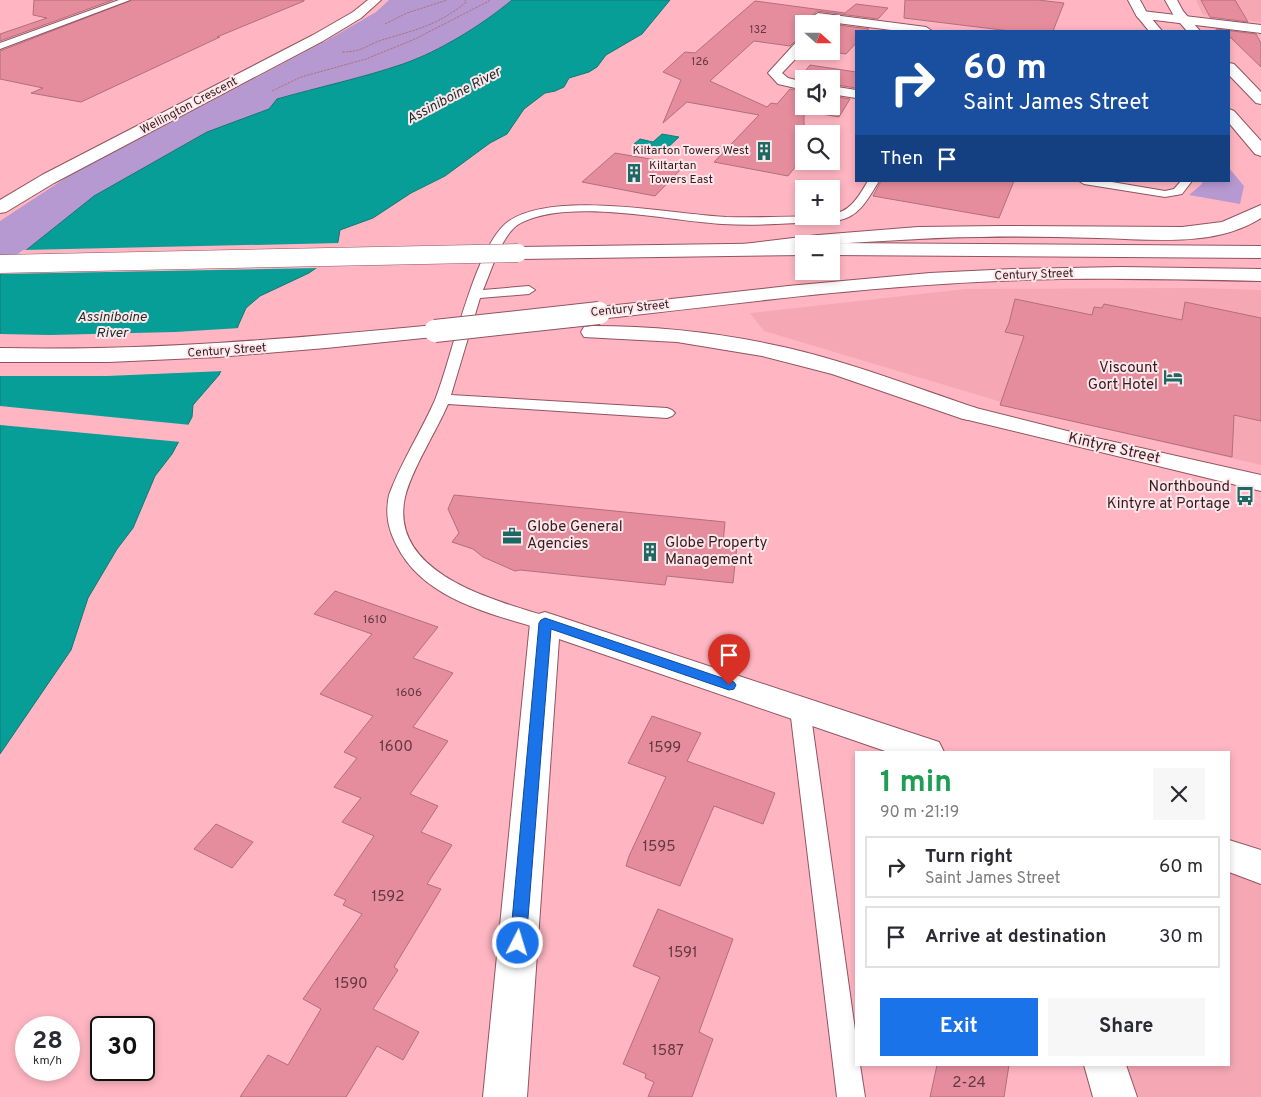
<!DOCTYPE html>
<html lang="en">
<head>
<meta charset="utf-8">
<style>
  body { margin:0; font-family:Overpass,sans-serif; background:#f7f7f7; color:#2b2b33; height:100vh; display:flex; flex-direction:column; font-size:19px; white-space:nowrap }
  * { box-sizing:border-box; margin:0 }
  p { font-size:16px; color:#7c7c81 }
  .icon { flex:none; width:28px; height:28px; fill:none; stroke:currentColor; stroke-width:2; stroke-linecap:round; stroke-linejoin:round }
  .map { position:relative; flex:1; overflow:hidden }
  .panel { position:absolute; left:855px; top:751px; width:375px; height:315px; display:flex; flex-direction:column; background:#fff; border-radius:0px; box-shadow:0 2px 8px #0003 }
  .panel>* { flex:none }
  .top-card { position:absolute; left:855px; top:30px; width:375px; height:152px; border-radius:0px; box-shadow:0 2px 8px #0003; background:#1a4fa0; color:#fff; overflow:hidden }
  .needle { width:32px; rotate:111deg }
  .controls { position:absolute; left:795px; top:15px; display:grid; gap:10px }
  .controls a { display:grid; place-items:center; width:45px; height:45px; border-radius:0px; background:#fff; box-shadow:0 2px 8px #0003; font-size:25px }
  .speed { position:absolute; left:15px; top:1016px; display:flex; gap:10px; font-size:25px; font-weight:700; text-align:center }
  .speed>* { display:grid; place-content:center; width:65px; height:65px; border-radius:50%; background:#fff; box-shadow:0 2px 8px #0003; line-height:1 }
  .speed small { font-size:12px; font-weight:400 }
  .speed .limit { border:2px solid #111; border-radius:8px; background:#fff; color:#111 }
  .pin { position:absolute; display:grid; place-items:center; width:42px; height:42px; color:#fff; margin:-51px -21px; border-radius:50% 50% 50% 0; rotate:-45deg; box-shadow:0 0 5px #0007 }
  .pin .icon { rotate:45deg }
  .me { position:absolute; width:55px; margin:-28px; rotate:5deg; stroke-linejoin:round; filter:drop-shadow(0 0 4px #0008) }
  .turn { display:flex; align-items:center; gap:18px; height:105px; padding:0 25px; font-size:22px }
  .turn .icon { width:65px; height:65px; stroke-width:2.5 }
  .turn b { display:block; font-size:35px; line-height:42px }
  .then { display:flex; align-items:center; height:48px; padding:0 25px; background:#0003; gap:10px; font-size:19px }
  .round { display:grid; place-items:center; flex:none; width:52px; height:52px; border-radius:0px; background:#f7f7f7 }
  .summary { display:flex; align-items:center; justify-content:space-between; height:85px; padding:0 25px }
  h1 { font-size:30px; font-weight:700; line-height:38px; color:#1e9e55 }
  .primary-button { display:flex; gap:10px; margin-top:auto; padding:10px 25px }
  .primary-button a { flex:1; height:58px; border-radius:0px; background:#1a73e8; color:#fff; font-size:20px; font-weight:700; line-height:58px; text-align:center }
  .primary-button a+a { background:#f7f7f7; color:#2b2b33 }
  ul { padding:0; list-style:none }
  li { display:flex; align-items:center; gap:15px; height:62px; margin:0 10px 8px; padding:0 15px; border:2px solid #e1e1e2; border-radius:0px }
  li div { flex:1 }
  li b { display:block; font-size:19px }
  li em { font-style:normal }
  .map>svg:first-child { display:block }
  .built { fill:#f5a7b4 }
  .green { fill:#b699d1 }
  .water { fill:#069e96; stroke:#147773 }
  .pier { fill:#ffb6c2 }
  .building { fill:#e68d9d; stroke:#b16f7b }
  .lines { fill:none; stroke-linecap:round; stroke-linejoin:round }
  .service-casing { stroke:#92535f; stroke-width:2 }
  .minor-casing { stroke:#92535f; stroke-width:2 }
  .primary-casing { stroke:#92535f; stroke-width:2 }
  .trunk-casing { stroke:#92535f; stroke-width:2 }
  .path { stroke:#ab757e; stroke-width:1; stroke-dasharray:2.5 1; stroke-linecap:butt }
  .service { fill:#fff; fill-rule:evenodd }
  .minor { fill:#fff; fill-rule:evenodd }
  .primary { fill:#fff; fill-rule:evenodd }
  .trunk { fill:#fff; fill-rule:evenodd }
  .primary-bridge-far1-casing { stroke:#92535f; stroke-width:19; stroke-linecap:butt }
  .primary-bridge-casing { stroke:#92535f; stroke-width:24; stroke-linecap:butt }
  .primary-bridge-far1 { stroke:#fff; stroke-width:18 }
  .primary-bridge { stroke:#fff; stroke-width:22 }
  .route { fill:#1a73e8; stroke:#114b97 }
  .labels { text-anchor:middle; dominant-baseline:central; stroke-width:4; stroke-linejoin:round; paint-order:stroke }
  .far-number-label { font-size:11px; fill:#62383f }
  .far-street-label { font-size:12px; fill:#361b20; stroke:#fee7ea }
  .far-poi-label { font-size:12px; fill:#361b20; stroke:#fee7ea; text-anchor:end }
  .number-label { font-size:12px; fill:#62383f }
  .far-water-label { font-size:14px; font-style:italic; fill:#192f2d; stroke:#fee7ea }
  .poi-label { font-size:15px; fill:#361b20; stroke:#fee7ea; text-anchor:end }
  .street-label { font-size:15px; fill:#361b20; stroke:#fee7ea }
  .near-number-label { font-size:15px; fill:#62383f }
</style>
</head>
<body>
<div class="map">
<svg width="1261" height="1097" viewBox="0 0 1261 1097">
  <rect width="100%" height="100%" fill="#ffb6c2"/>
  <g class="built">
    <polygon points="1196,0 1261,0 1261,22 1203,15"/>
    <polygon points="1197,288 1261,290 1261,465 1045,415 764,331 750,313 965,289"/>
    <polygon points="1229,856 1261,867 1261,1097 1115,1097 1105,1065 1229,1065"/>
  </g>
  <g class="green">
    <path d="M 389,0 L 512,0 C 482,26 441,50 403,64 C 362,78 319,87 277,99 L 269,109 L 207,132 L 94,196 L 0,271 L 0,221 L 67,177 L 324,42 L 376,12 Z"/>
    <polygon points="1229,168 1244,186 1240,204 1189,195 1202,184 1202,181 1229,181"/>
  </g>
  <g class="water">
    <path d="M 512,0 L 670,0 L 642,34 L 606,55 L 597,67 L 589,72 L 569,78 L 564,87 L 555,91 L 545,93 L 524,109 L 507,134 L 490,143 L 445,176 L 411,193 L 373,218 L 340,230 L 338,242 L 325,262 L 309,273 L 260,296 L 246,308 L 238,326 L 234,343 L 219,375 L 193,405 L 192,417 L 172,454 L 155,476 L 133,528 L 117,549 L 88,598 L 71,650 L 0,754 L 0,271 L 94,196 L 207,132 L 269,109 L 277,99 C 319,87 362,78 403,64 C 440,51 482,25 512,0 Z"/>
    <polygon points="662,134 679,137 665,150 634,144 640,139 653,142"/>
  </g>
  <g class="pier">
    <polygon points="340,243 327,264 321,268 0,274 0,268 23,250"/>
    <polygon points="240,328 237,344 224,371 107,376 0,376 0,334 50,335 175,332"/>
    <polygon points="0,406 191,425 181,442 0,425"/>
  </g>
  <g class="building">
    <polygon points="34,0 113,0 0,41 0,34 47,18 33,15"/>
    <polygon points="132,0 304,0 304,1 217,37 220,37 81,102 31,93 43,88 0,79 0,51"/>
    <polygon points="905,0 1038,0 1064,3 1053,31 1010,31 904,18"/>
    <polygon points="1201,0 1235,0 1248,22 1210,17"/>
    <polygon points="755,1 845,13 856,4 888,8 878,19 817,11 810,17 812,21 828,24 804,24 804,36 798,38 790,46 754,41 710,81 767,107 771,103 777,104 790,89 804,92 804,106 831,106 831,96 850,99 839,117 804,111 804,156 788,176 714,162 759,115 687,102 663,123 681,80 663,72 685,52 695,53"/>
    <polygon points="831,24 869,29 866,31 856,31 856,43 846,54 826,51 831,51"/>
    <polygon points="1216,29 1256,34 1261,43 1261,67 1229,36 1229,31 1217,31"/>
    <polygon points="810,65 856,72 856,88 831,84 831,79 799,79"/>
    <polygon points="615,153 685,165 655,196 582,182"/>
    <polygon points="881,181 1014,181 999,218 873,196"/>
    <polygon points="1015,299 1092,315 1094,307 1102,308 1104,304 1182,320 1185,302 1261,318 1261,421 1234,415 1232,457 1000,405 1024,336 1005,332 1009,323"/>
    <polygon points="454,495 725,522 723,543 737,545 733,583 667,576 665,585 520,570 515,571 483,557 473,549 452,542 459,533 448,509"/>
    <polygon points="335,591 438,627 413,658 453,673 413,727 448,741 410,794 438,806 421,832 452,845 427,884 441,889 394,967 398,970 373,1009 419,1032 403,1060 377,1046 346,1097 240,1097 268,1055 288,1065 321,1009 303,999 362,914 343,905 346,900 334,895 374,836 342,822 361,798 334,787 357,758 344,752 373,716 320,694 372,634 314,614"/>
    <polygon points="652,716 701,733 687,761 775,793 763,824 714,806 680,886 626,866 629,856 666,777 628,763"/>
    <polygon points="216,824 253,842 232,868 194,849"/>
    <polygon points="658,909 733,939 699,1032 713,1039 692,1097 648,1097 654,1082 645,1078 646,1074 623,1064 660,977 633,966"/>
    <polygon points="937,1065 1009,1065 1004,1097 930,1097"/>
  </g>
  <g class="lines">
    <g class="service-casing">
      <g id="service">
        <polygon points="119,0 130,0 0,49 0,43"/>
        <path d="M 868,181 L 879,181 C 869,197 860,216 840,220 C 801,223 762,226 722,224 C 668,221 567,197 519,224 C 501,235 491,272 483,290 L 529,286 L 535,290 L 529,294 L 480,298 L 451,395 L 667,408 L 672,410 L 675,413 L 672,416 L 667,418 L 448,404 C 436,432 412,469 405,497 C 388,575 498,601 552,618 L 554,623 L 552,628 L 545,630 C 492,614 424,600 397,546 C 388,529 385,514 389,495 C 401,462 421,432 435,400 C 452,358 475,244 509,221 C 556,190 670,214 726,217 C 761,218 796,216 831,216 L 831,214 C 850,213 859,196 868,181 Z"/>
        <polygon points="1079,181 1106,181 1165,191 1174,189 1181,181 1192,181 1182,194 1165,197 1084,184"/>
        <polygon points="800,701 807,703 810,709 856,1037 856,1065 860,1065 865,1097 837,1097 790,709 793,703"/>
      </g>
    </g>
    <g class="minor-casing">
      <g id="minor">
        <polygon points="368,0 381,0 361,18 323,41 54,183 6,212 0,213 0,200 42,175 313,35 353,12"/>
        <polygon points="1142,11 1261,25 1261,33 1138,18 1136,15 1138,12"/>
        <polygon points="818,13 926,27 932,31 899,31 814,20 812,17"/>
        <polygon points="804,38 804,50 782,73 788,78 804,82 804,90 778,84 768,73 799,39"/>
        <polygon points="831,86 856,90 856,98 831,94"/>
        <polygon points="968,406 1083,435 1261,475 1261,491 960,418 956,413 960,408"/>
        <polygon points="545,612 939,742 944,752 888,752 559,639 527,1097 483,1097 530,623 535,615"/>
        <polygon points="1229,840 1261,850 1261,884 1229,872"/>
        <polygon points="1084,1065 1126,1065 1137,1097 1093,1097"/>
      </g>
    </g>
    <g class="primary-casing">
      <g id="primary">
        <polygon points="804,243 806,244 804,244 804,255 518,259 511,257 508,253 511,249 518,247"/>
        <polygon points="831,243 1261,246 1261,258 831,255 831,244 829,244"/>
        <path d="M 1120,267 L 1261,269 L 1261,281 C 1167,279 1072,277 978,282 C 851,288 725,305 599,319 L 592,317 L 589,313 L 592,309 L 599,307 L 788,286 L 930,273 L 1013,269 Z"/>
        <path d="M 435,325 L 443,326 L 446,331 L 443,336 L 326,348 L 218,357 L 109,362 L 0,362 L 0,348 C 146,351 290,339 435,325 Z"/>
        <path d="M 592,326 C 658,326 723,333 788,348 C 852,363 914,387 976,408 L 980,413 L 976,418 L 968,420 L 960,418 L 832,374 L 762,356 L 677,342 L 584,337 L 581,332 L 584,327 Z"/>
      </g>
    </g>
    <g class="trunk-casing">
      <g id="trunk">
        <polygon points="1128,0 1140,0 1147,13 1162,31 1149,31 1136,15"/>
        <polygon points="1165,0 1177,0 1183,11 1200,31 1187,31 1174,16"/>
        <polygon points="1229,63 1234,64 1261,92 1261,104 1256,103 1229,75"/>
        <polygon points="1229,109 1234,111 1261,141 1261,156 1255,154 1229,123"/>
        <path d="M 1261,205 L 1261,218 C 1214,248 1151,239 1098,238 C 1059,237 1020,236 981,237 C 921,237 862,244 804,244 L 804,247 L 743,255 L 736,253 L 734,249 L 736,245 L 818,235 L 918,227 L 1000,226 L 1182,227 L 1222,222 Z"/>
      </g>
    </g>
    <g class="path">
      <polyline points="385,24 407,13 447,0"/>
      <path d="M 342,52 C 363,52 364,46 382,40 C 415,30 439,25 466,2 L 465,0"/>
      <polyline points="272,91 301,77 366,59 415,39 491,0"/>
    </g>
    <use href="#service" class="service"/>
    <use href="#minor" class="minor"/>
    <use href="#primary" class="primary"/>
    <use href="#trunk" class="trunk"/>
    <g class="primary-bridge-far1-casing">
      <polyline id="primary-bridge-far1" points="0,264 518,253"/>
    </g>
    <g class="primary-bridge-casing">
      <polyline id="primary-bridge" points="435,331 599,313"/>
    </g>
    <use href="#primary-bridge-far1" class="primary-bridge-far1"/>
    <use href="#primary-bridge" class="primary-bridge"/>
  </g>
  <polygon class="route" points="545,618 734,682 736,685 734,689 729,690 551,629 526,943 524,948 518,951 513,948 510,943 539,623 541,620"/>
  <defs>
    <g id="building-bare" transform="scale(1.5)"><path d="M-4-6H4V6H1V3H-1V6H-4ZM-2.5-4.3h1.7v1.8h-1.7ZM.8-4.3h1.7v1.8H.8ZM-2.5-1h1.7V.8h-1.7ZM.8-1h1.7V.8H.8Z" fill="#1c6863" stroke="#fee7ea" stroke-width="2.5" paint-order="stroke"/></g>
    <g id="hotel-bare" transform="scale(1.5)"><path d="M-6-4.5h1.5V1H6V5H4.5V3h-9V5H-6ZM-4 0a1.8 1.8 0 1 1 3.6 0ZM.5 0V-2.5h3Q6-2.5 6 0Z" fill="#1c6863" stroke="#fee7ea" stroke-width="2.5" paint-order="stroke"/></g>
    <g id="bus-bare" transform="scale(1.5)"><path d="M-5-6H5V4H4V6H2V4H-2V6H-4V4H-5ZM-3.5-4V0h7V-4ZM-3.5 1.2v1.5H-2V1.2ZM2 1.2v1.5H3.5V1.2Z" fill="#1c6863" stroke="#fee7ea" stroke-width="2.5" paint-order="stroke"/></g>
    <g id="office-bare" transform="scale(1.5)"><path d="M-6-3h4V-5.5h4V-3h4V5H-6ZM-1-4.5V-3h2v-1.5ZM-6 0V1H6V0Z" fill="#1c6863" stroke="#fee7ea" stroke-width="2.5" paint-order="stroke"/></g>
  </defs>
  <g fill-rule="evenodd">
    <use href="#building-bare" x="764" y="151"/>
    <use href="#building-bare" x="634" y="173"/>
    <use href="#hotel-bare" x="1173" y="377"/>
    <use href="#bus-bare" x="1245" y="496"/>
    <use href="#office-bare" x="512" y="536"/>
    <use href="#building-bare" x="650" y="552"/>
  </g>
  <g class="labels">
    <g class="far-number-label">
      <text x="758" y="30">132</text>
      <text x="700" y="62">126</text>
    </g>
    <g class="far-street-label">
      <text transform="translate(189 106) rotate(-28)">Wellington Crescent</text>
      <text transform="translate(1034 275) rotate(-2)">Century Street</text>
      <text transform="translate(630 309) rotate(-6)">Century Street</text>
      <text transform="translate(227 351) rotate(-4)">Century Street</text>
    </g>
    <g class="far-poi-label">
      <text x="749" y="151">Kiltarton Towers West</text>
      <text x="649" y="166" text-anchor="start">Kiltartan<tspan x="649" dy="14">Towers East</tspan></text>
    </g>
    <g class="number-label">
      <text x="375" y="620">1610</text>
      <text x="409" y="693">1606</text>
    </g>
    <g class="far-water-label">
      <text transform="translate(454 96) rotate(-28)">Assiniboine River</text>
      <text x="112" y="317">Assiniboine<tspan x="112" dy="16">River</tspan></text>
    </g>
    <g class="poi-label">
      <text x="1158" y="368">Viscount<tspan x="1158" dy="17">Gort Hotel</tspan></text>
      <text x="1230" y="487">Northbound<tspan x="1230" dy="17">Kintyre at Portage</tspan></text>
      <text x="527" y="527" text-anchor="start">Globe General<tspan x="527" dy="17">Agencies</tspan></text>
      <text x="665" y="543" text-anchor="start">Globe Property<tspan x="665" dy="17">Management</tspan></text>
    </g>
    <g class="street-label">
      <text transform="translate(1114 449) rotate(13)">Kintyre Street</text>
    </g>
    <g class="near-number-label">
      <text x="396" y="747">1600</text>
      <text x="665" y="748">1599</text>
      <text x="659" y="847">1595</text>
      <text x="388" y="897">1592</text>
      <text x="683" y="953">1591</text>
      <text x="351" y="984">1590</text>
      <text x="668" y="1051">1587</text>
      <text x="969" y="1083">2-24</text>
    </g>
  </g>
</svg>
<div class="controls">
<a><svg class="needle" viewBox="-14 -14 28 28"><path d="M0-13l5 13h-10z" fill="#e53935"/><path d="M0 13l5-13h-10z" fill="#7c7c81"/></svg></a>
<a><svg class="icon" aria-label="sound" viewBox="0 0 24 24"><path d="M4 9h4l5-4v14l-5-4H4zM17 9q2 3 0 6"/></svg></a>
<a><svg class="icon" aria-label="search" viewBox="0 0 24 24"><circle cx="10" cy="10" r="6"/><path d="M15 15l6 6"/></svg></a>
<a>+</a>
<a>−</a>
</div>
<div class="speed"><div>28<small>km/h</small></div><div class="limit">30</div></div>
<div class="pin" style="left:729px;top:685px;background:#d93025"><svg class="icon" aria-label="arrive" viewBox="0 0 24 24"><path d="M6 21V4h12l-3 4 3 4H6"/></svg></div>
<svg class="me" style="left:518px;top:943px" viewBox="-20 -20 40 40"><circle r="17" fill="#1a73e8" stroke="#fff" stroke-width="3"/><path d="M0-11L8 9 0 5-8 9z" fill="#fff"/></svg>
<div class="top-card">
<div class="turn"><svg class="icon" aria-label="right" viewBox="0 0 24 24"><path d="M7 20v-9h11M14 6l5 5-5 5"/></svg><div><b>60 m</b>Saint James Street</div></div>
<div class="then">Then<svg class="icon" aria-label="arrive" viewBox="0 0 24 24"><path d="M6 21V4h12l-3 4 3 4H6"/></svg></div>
</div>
<section class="panel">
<div class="summary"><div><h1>1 min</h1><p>90 m · 21:19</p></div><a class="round"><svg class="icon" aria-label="close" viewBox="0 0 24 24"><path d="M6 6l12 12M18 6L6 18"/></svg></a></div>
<ul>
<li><svg class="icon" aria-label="right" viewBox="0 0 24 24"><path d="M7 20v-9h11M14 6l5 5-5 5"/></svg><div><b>Turn right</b><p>Saint James Street</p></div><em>60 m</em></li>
<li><svg class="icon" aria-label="arrive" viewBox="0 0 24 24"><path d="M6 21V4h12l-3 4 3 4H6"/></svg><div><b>Arrive at destination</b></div><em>30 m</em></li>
</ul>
<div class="primary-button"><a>Exit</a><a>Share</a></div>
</section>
</div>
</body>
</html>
